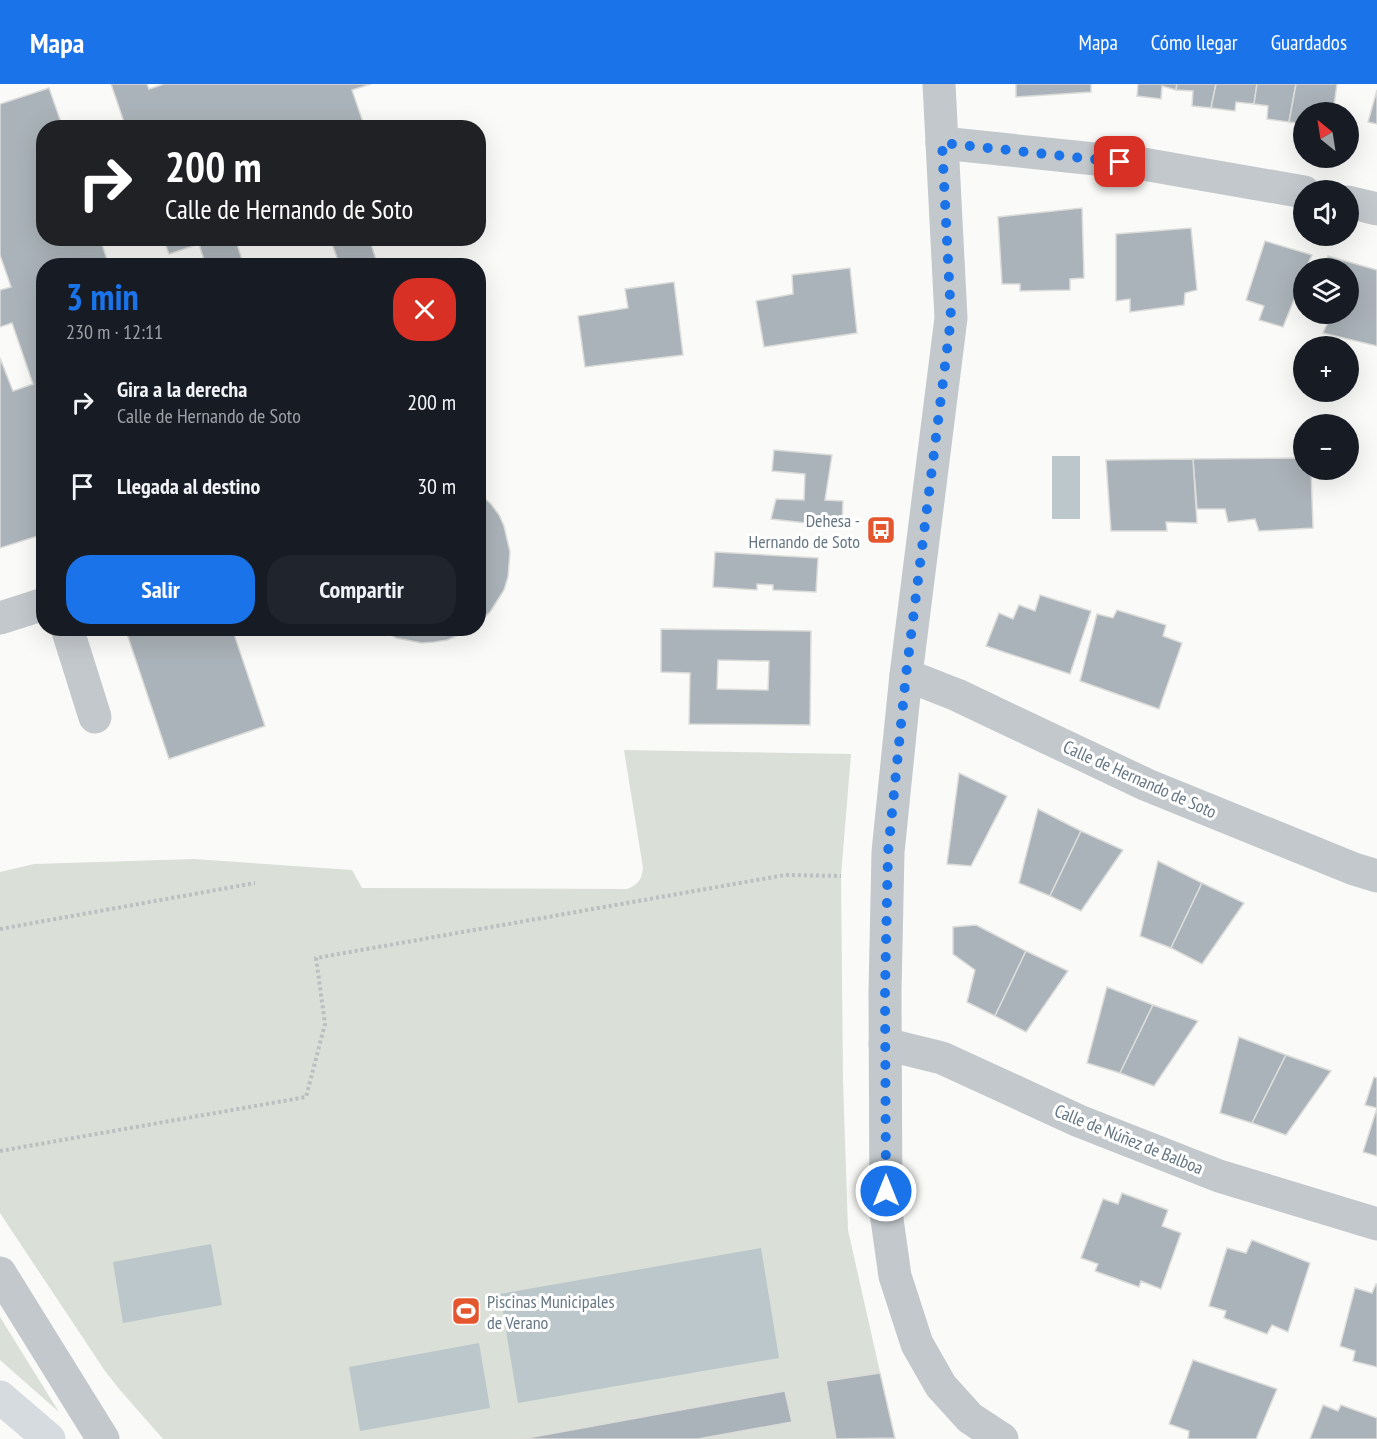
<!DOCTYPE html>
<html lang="es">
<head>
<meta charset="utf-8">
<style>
  body { margin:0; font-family:"PT Sans Narrow",sans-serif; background:#20242c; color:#f1f3f6; height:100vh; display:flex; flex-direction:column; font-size:22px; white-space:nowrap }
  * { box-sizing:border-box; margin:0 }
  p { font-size:20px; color:#9ea1a6 }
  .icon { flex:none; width:33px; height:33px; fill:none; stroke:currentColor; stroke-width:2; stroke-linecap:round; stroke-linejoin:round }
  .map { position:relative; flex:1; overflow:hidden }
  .side { position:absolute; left:36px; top:174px; width:450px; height:378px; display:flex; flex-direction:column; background:#171b24; border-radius:24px; box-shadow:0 6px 24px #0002 }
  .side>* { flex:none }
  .guide { position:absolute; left:36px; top:36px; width:450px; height:126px; border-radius:24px; box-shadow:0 6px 24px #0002; background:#202124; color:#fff; overflow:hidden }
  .needle { width:39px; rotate:330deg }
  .buttons { position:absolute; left:1293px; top:18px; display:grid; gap:12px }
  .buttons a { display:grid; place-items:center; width:66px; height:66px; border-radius:50%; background:#171b24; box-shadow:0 6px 24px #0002; font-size:30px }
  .pin { position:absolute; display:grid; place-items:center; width:51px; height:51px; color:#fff; margin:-26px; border-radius:12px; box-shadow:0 3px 9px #0006 }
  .me { position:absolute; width:66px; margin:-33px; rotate:0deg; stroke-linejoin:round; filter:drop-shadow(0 0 4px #0008) }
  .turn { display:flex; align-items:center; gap:21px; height:126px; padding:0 30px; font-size:27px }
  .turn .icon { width:78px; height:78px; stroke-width:2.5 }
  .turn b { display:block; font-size:42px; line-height:51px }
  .round { display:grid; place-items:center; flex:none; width:63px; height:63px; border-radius:24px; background:#20242c }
  .summary { display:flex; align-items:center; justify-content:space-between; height:102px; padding:0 30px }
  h1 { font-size:36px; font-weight:600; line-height:45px; color:#1a73e8 }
  .cta { display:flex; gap:12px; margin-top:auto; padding:12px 30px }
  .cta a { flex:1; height:69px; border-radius:24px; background:#1a73e8; color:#fff; font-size:24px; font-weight:600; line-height:69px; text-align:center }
  .cta a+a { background:#20242c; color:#f1f3f6 }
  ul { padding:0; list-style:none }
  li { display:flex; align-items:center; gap:18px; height:84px; padding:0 30px }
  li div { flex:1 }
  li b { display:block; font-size:22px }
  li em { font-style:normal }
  header { display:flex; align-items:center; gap:36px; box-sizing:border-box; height:84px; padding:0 30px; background:#1a73e8; color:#fff }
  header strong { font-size:28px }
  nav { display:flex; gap:33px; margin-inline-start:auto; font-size:21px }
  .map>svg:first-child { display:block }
  .green { fill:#dadfd7 }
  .water { fill:#bbc7cb }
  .building { fill:#aab3b9; stroke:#dcdcda; stroke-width:1.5; fill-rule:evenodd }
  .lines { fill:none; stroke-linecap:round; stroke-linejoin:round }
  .path { stroke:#bbbfc2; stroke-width:4; stroke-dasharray:3 3; stroke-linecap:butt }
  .minor { stroke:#c3c8cc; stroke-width:33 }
  .major { stroke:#d6dbdf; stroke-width:33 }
  .route { stroke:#1a73e8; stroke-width:10; stroke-dasharray:0 18 }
  .labels { text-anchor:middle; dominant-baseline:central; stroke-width:6; stroke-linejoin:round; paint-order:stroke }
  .poi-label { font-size:18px; fill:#657683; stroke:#fff; text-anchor:end }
  .street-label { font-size:18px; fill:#657683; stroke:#fff }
</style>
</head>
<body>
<header>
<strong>Mapa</strong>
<nav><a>Mapa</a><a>Cómo llegar</a><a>Guardados</a></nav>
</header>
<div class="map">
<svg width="1377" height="1355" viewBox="0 0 1377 1355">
  <rect width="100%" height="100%" fill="#fafaf8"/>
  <g class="green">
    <path d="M 624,666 L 851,670 L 841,792 L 843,996 L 848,1146 L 895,1355 L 163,1355 L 120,1306 L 105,1287 L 0,1129 L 0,788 L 34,780 L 194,775 L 352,786 L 362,804 L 627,805 C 638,801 642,795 643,784 Z"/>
    <polygon points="0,1233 59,1328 0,1276"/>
  </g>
  <g class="water">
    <rect x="1052" y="372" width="28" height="63"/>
    <polygon points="211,1160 222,1221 123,1239 113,1178"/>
    <polygon points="761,1164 779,1274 518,1319 500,1210"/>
    <polygon points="479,1259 490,1324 360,1347 349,1283"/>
  </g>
  <g class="building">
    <polygon points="111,0 147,0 149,5 164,0 371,0 352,6 365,44 126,44"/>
    <polygon points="1016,0 1091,0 1091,8 1016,13"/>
    <polygon points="1138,0 1177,0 1176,6 1162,2 1161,15 1137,12"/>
    <polygon points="1177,0 1216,0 1211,24 1192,22 1193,7 1176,6"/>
    <polygon points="1216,0 1257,0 1254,20 1236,18 1235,27 1211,24"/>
    <polygon points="1257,0 1296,0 1289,38 1267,35 1268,22 1254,20"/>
    <polygon points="1296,0 1337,0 1333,28 1304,28 1304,40 1289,38"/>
    <polygon points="49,4 63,44 44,44 44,154 100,154 109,182 44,182 44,450 0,464 0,274 13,307 33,300 12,239 0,243 0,206 11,203 0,171 0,20"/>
    <polygon points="1377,6 1377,40 1368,38"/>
    <polygon points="1082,124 1084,194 1070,195 1070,206 1020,207 1020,200 1002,200 998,133"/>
    <polygon points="1191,144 1197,206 1185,209 1184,221 1130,228 1130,215 1116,217 1116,150"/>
    <polygon points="163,154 235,154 244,182 206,182 199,160 169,170"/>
    <polygon points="330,154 369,154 378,182 331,182 339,179"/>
    <polygon points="1265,157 1312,171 1306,184 1304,184 1304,191 1283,243 1259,236 1264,222 1246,216"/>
    <polygon points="1328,172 1377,186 1377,262 1323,249 1328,238 1310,231 1311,230 1348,230 1348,184 1325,184"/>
    <polygon points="850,184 857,249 764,263 756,217 793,210 792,191"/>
    <polygon points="674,198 683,271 585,283 578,232 628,224 625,205"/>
    <polygon points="774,366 832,371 825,416 843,417 842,443 771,435 776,415 804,416 805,390 772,387"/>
    <polygon points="1304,374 1304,386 1311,386 1313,444 1259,447 1255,435 1228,438 1225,425 1197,425 1193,375"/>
    <polygon points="1193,375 1197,439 1166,438 1167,447 1111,447 1106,376"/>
    <polygon points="478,408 491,420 499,431 504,442 510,468 508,493 504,506 490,528 478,539"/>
    <polygon points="715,468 818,474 816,508 773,506 773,501 757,500 757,506 713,503"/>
    <polygon points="1040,511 1091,527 1070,590 986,562 999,529 1013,535 1019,521 1035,527"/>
    <polygon points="1117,526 1166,541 1163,552 1182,559 1159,625 1080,597 1097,530 1113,534"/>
    <polygon points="125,544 232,544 265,642 169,675"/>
    <polygon points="378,544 472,544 459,551 447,556 434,558 422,559 396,554"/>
    <path d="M 661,545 L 811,547 L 810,641 L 689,640 L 690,589 L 661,588 ZM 718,576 L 769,577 L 768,606 L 717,605 Z"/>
    <polygon points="959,689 1007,712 971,782 947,780"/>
    <polygon points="1038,725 1081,747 1050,812 1019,799"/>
    <polygon points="1081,747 1123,766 1081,827 1050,812"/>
    <polygon points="1158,777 1202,799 1171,864 1140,852"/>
    <polygon points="1202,799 1244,819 1202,880 1171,864"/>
    <polygon points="976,841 1026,867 995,932 967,918 975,886 953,870 953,843"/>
    <polygon points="1026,867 1068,887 1026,948 995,932"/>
    <polygon points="1107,903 1153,921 1120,989 1087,979"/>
    <polygon points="1153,921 1198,937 1154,1002 1120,989"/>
    <polygon points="1239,953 1286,971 1252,1039 1220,1029"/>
    <polygon points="1286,971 1331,987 1286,1051 1252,1039"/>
    <polygon points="1374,993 1377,994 1377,1072 1363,1068 1377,1024 1365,1021"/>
    <polygon points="1122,1109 1168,1126 1162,1142 1181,1149 1161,1205 1141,1197 1139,1203 1095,1187 1098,1180 1081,1174 1103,1115 1118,1120"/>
    <polygon points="1252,1156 1310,1179 1288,1248 1272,1241 1267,1250 1224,1234 1226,1227 1209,1222 1227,1164 1246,1169"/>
    <polygon points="1376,1200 1377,1200 1377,1283 1353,1277 1355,1267 1340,1262 1355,1204 1372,1209"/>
    <polygon points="1193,1276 1277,1305 1256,1355 1188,1355 1189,1347 1169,1340"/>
    <polygon points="880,1289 895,1354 836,1355 826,1297"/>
    <polygon points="785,1307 792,1338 698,1355 522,1355"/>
    <polygon points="1323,1321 1338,1327 1341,1321 1377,1334 1377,1355 1310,1355"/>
  </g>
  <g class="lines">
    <g class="path">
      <polyline points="0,845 255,799"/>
      <polyline points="0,1067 306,1013 325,940 316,874 785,791 841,792"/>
    </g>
    <g class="minor">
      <polyline points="939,0 951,234 906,591 888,768 885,908 886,1128 895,1192 917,1260 941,1302 970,1334 1002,1355"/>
      <polyline points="942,59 1143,80 1304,108"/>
      <polyline points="1348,118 1377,125"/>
      <polyline points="0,534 44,520"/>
      <polyline points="67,544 95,633"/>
      <polyline points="906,591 957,611 1147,701 1354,785 1377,792"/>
      <polyline points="885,960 942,974 1079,1037 1219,1092 1377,1140"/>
      <polyline points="0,1189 103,1355"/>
    </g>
    <polyline class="major" points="0,1313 49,1355"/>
  </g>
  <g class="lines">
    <polyline class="route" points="886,1107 885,908 888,768 906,591 951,234 942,59 1120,78"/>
  </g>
  <defs>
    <g id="bus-square" transform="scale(1.5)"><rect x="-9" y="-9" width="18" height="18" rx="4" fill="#e4572e" stroke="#fff"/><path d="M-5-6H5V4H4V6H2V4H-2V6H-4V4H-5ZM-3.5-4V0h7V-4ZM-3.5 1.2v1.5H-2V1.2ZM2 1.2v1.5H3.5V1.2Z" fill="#fff"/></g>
    <g id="stadium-square" transform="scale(1.5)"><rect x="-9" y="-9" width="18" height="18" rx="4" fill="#e4572e" stroke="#fff"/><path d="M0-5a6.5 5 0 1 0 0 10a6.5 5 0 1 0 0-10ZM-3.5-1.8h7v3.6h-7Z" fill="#fff"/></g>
  </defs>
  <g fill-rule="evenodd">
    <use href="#bus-square" x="881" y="446"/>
    <use href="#stadium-square" x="466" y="1227"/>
  </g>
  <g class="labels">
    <g class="poi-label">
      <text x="860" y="436">Dehesa -<tspan x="860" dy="21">Hernando de Soto</tspan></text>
      <text x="487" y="1217" text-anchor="start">Piscinas Municipales<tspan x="487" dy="21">de Verano</tspan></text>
    </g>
    <g class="street-label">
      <text transform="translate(1140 695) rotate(24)">Calle de Hernando de Soto</text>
      <text transform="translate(1129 1055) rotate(22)">Calle de Núñez de Balboa</text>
    </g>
  </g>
</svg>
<div class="buttons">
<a><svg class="needle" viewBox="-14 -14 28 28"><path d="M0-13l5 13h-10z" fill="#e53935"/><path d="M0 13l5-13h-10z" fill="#9ea1a6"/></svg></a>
<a><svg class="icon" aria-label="sound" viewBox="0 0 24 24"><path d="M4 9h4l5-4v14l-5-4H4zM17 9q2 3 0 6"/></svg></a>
<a><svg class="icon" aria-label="layers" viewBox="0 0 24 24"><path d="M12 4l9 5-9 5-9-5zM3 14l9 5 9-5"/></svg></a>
<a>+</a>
<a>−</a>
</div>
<div class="pin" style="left:1120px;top:78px;background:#d93025"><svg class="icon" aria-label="arrive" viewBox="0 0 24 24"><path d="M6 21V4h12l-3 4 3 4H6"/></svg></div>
<svg class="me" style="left:886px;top:1107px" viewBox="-20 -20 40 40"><circle r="17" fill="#1a73e8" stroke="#fff" stroke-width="3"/><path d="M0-11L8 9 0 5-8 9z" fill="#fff"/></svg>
<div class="guide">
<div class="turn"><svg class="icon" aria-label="right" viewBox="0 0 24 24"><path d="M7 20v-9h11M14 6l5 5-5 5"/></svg><div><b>200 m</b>Calle de Hernando de Soto</div></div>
</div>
<section class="side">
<div class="summary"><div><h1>3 min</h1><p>230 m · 12:11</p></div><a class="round" style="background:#d93025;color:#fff"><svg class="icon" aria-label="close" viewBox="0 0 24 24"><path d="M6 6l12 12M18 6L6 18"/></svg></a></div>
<ul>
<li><svg class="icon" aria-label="right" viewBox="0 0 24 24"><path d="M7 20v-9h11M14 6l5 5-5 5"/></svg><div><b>Gira a la derecha</b><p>Calle de Hernando de Soto</p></div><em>200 m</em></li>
<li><svg class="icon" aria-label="arrive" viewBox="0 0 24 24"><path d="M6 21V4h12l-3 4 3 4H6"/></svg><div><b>Llegada al destino</b></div><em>30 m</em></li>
</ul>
<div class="cta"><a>Salir</a><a>Compartir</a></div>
</section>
</div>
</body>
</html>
